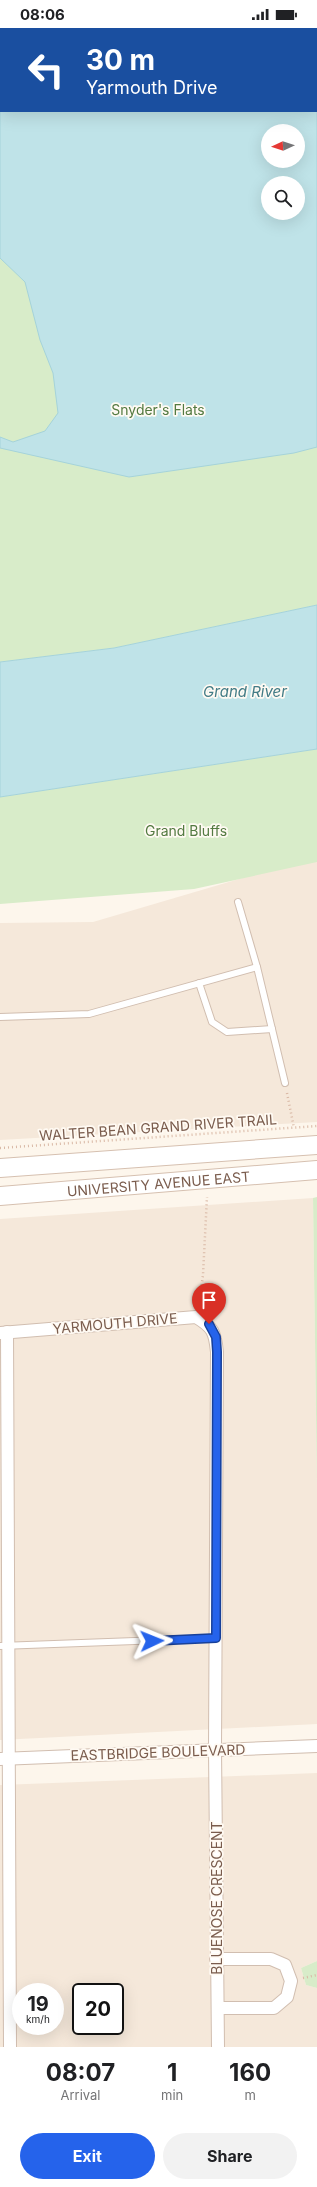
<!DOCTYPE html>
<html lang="en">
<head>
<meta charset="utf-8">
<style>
  body { margin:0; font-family:Inter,sans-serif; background:#f2f2f2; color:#202124; height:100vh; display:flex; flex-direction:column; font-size:15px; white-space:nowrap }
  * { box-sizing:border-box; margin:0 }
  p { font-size:13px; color:#757577 }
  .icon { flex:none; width:22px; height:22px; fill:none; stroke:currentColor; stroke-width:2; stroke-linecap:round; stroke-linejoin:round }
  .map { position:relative; height:2019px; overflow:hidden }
  .drawer { display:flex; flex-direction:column; background:#fff; flex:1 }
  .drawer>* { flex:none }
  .banner { position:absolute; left:0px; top:0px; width:317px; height:84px; box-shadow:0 4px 16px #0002; background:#1a4fa0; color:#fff; overflow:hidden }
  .needle { width:26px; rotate:267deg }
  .buttons { position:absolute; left:261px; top:96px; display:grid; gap:8px }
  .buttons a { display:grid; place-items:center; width:44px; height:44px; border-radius:50%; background:#fff; box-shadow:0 4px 16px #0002; font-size:20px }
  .speed { position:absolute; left:12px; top:1955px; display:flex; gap:8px; font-size:20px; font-weight:700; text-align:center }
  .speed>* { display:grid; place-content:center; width:52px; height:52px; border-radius:50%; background:#fff; box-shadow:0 4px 16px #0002; line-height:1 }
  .speed small { font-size:10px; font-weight:400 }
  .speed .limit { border:2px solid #111; border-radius:6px; background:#fff; color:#111 }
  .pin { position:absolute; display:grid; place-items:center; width:34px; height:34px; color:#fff; margin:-41px -17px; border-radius:50% 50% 50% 0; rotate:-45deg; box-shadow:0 0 4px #0007 }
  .pin .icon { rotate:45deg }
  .me { position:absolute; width:44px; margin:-22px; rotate:88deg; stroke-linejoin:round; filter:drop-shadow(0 0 3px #0008) }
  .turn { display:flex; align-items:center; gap:14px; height:84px; padding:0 20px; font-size:18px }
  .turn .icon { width:52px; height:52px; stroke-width:2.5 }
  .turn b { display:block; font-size:28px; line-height:34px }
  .eta { display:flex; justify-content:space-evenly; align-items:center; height:68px; text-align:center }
  .eta b { font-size:24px; font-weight:700; line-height:28px }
  .primary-button { display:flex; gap:8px; margin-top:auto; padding:8px 20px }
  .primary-button a { flex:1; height:46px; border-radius:24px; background:#2563eb; color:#fff; font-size:16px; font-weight:700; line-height:46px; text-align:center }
  .primary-button a+a { background:#f2f2f2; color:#202124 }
  .status { display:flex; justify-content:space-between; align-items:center; height:28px; padding:0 20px; background:#fff; direction:ltr }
  .status svg { height:11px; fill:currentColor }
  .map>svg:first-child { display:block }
  .residential { fill:#f5e8da; fill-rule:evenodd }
  .green { fill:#d8ecc9; fill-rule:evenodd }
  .water { fill:#bfe3e8; stroke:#a5d3da; fill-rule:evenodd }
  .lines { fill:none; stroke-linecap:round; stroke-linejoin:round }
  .lane-casing { stroke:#d1beb0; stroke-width:8 }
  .street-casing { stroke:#d1beb0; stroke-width:14 }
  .secondary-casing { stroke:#d6c0b0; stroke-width:20 }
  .path { stroke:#d9b8a5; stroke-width:2.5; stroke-dasharray:1 3; stroke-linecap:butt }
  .lane { stroke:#fff; stroke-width:6 }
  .street { stroke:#fff; stroke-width:12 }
  .secondary { stroke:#fff; stroke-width:18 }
  .route-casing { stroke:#184099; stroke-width:10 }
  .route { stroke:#2563eb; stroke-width:7 }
  .labels { text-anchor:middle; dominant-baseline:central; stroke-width:3.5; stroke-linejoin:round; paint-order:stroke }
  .park-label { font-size:14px; fill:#537a41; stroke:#fffaf3 }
  .street-label { font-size:14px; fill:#7a5c4d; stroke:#fffaf3 }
  .water-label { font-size:15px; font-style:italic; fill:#437c86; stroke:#fffaf3 }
</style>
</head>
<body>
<div class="status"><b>08:06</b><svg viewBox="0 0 49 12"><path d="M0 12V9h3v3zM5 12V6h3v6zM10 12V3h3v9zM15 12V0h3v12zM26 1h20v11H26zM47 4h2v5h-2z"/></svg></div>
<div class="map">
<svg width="317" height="2019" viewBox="0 0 317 2019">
  <rect width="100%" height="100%" fill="#fdf6ec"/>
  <g class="residential">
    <polygon points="317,828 317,1094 0,1112 0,895 93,894"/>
    <polygon points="313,1170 317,1456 317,1696 0,1712 0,1191"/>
    <path d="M 317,1745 L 317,1933 L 301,1940 L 306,1957 L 317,1960 L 317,2019 L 0,2019 L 0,1757 ZM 21,1964 L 55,1964 L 55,1998 L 21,1998 ZM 81,1964 L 115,1964 L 115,1998 L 81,1998 Z"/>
  </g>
  <g class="green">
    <path d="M 0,0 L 317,0 L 317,577 L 114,620 L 0,634 ZM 1,1 L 316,1 L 316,83 L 1,83 ZM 268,103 L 298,103 L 298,133 L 268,133 ZM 268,155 L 298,155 L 298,185 L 268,185 Z"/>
    <polygon points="317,721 317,834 194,861 0,876 0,769"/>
    <polygon points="317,1169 317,1456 313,1170"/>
    <polygon points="317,1933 317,1960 306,1957 301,1940"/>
  </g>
  <g class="water">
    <path d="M 317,11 L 317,419 L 294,425 L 129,449 L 0,420 L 0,409 L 13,414 L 45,403 L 58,385 L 53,345 L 40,312 L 25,254 L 0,230 L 0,82 L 316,83 ZM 268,103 L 298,103 L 298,133 L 268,133 ZM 268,155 L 298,155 L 298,185 L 268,185 Z"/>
    <polygon points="317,577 317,721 0,769 0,634 114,620"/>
  </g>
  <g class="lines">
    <g class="lane-casing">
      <g id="lane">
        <polyline points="238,874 257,939 285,1055"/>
        <polyline points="199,955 212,994 227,1004 272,1001"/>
        <polyline points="0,989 89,986 257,939"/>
        <polyline points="0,1618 216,1610"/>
      </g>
    </g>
    <g class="street-casing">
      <g id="street">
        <polyline points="7,1304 10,2019"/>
        <path d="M 0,1305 L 196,1289 C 213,1299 215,1304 217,1324 L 215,1721 L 218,2019"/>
        <polyline points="0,1731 317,1718"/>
        <polyline points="216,1931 271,1931 285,1937 291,1953 287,1969 274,1980 218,1980"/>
      </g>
    </g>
    <g class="secondary-casing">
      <g id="secondary">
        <polyline points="0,1140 317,1117"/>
        <path id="s1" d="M 0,1168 L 317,1142"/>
      </g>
    </g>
    <g class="path">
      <polyline points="52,1 52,0"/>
      <polyline points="0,40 1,40"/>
      <polyline points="287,1065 294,1100"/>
      <polyline points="0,1120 317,1098"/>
      <polyline points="199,1277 203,1247 207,1169"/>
      <polyline points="303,1950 317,1947"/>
    </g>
    <use href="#lane" class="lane"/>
    <use href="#street" class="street"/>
    <use href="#secondary" class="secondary"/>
  </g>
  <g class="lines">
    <g class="route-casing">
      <polyline id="route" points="152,1613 216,1610 217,1324 216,1309 209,1296"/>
    </g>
    <use href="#route" class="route"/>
  </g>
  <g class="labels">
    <g class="park-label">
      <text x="158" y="381">Snyder's Flats</text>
      <text x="186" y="802">Grand Bluffs</text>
    </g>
    <g class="street-label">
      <text transform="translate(158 1099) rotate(-4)">WALTER BEAN GRAND RIVER TRAIL</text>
      <text stroke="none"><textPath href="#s1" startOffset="159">UNIVERSITY AVENUE EAST</textPath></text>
      <text transform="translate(115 1295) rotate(-5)">YARMOUTH DRIVE</text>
      <text transform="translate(158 1724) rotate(-2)">EASTBRIDGE BOULEVARD</text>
      <text transform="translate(216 1870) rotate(-90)">BLUENOSE CRESCENT</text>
    </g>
    <g class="water-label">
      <text x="245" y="663">Grand River</text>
    </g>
  </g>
</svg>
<div class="buttons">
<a><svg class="needle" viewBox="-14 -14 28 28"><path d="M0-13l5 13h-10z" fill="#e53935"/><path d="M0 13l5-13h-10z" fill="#757577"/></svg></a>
<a><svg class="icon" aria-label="search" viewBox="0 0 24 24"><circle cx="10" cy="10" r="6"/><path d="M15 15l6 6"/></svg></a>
</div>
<div class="speed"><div>19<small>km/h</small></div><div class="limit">20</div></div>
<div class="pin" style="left:209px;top:1296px;background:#d93025"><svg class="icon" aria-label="arrive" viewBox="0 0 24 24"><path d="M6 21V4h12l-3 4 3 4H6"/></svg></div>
<svg class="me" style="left:152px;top:1613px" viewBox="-20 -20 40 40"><path d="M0-17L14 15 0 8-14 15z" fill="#2563eb" stroke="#fff" stroke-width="4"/></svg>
<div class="banner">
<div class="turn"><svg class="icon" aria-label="left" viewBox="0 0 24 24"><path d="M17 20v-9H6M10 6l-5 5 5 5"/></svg><div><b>30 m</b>Yarmouth Drive</div></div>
</div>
</div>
<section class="drawer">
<div class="eta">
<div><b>08:07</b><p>Arrival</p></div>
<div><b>1</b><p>min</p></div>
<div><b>160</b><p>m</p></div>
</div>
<div class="primary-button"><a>Exit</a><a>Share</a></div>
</section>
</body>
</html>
